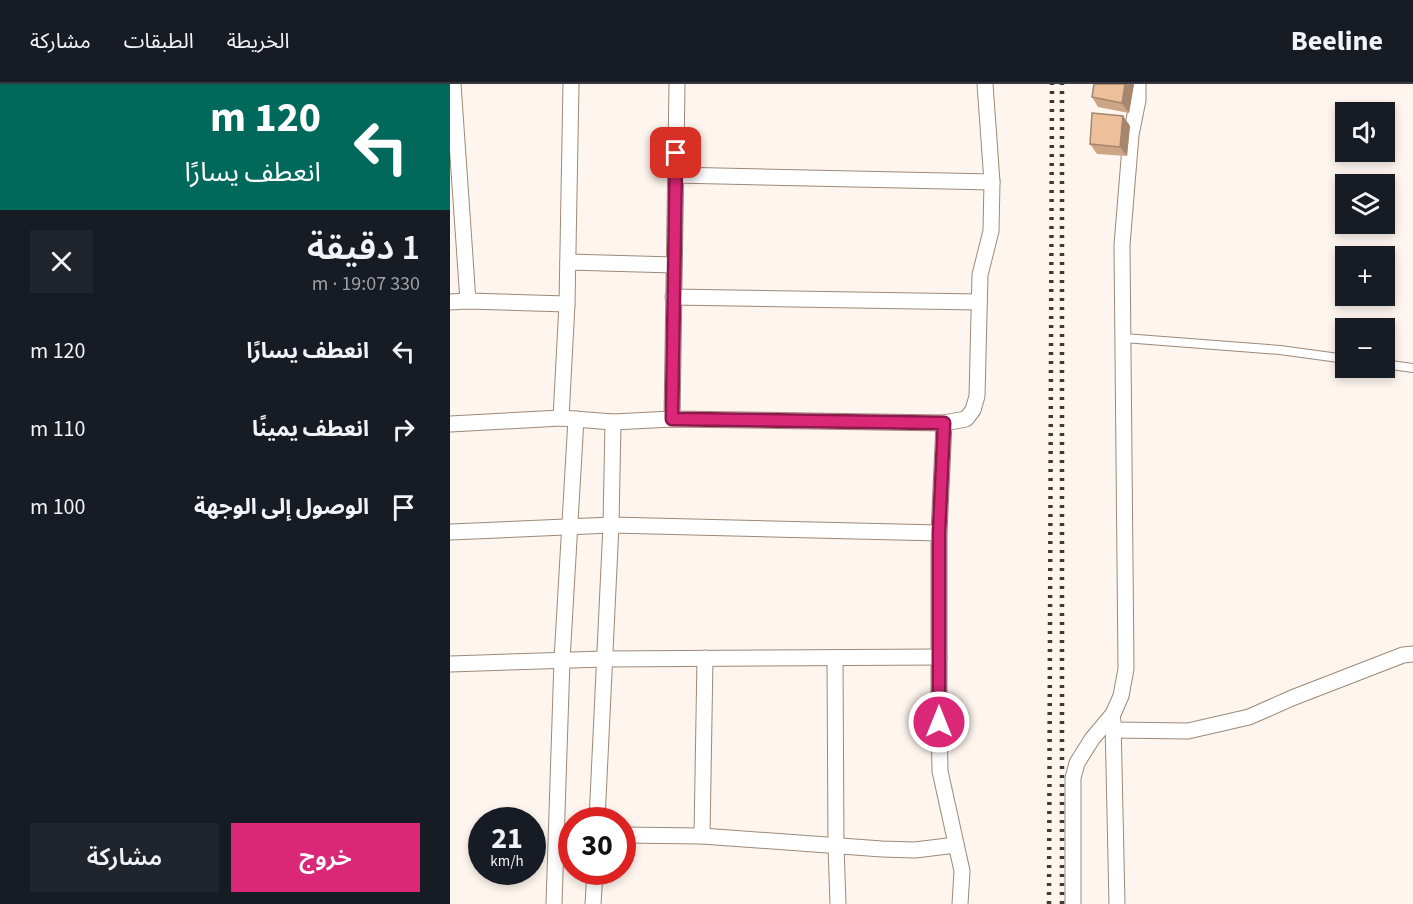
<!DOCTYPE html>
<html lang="ar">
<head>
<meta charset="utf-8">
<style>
  body { margin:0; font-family:"Source Sans 3","Noto Sans Arabic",sans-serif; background:#20242c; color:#f1f3f6; direction:rtl; height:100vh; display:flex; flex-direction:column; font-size:22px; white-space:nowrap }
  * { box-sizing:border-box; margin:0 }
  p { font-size:20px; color:#9ea1a6 }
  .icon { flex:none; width:33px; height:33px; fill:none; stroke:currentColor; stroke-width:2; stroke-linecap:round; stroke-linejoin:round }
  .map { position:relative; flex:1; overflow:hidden; direction:ltr }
  .drawer { display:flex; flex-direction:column; background:#171b24; width:450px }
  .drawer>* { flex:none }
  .top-card { background:#00695c; color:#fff; overflow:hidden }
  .fabs { position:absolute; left:885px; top:18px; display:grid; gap:12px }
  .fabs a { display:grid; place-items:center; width:60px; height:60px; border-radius:0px; background:#171b24; box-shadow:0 3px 9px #0003; font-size:30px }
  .speed { position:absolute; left:18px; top:723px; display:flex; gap:12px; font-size:30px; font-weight:700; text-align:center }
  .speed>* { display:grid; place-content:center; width:78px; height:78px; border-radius:50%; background:#171b24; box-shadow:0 3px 9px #0003; line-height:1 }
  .speed small { font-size:15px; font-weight:400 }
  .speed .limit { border:9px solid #d22; background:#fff; color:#111 }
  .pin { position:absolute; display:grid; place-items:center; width:51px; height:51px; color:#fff; margin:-26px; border-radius:12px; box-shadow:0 3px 9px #0006 }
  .me { position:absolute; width:66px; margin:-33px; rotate:0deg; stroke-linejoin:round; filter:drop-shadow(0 0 4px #0008) }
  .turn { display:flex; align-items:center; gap:21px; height:126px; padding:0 30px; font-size:27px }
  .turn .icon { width:78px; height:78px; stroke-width:2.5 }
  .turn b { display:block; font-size:42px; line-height:51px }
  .round { display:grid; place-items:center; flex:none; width:63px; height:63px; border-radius:0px; background:#20242c }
  .head { display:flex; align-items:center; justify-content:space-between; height:102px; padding:0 30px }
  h1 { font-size:36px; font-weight:600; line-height:45px }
  .button { display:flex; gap:12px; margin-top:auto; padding:12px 30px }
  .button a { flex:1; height:69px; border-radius:0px; background:#db2777; color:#fff; font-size:24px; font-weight:600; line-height:69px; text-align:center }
  .button a+a { background:#20242c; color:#f1f3f6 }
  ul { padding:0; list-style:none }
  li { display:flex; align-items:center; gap:18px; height:78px; padding:0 30px }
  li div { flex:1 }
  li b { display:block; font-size:22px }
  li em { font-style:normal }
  header { display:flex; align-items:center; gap:36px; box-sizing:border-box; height:84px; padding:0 30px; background:#171b24; border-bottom:2px solid #363941 }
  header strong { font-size:28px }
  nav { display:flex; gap:33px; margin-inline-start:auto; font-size:21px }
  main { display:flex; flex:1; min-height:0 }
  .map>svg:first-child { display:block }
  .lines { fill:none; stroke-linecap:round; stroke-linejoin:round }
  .service-casing { stroke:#9d8978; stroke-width:10 }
  .minor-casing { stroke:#9d8978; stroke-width:17 }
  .service { stroke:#fff; stroke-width:8 }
  .minor { stroke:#fff; stroke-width:15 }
  .rail { stroke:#413a33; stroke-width:4.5; stroke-dasharray:3 6; stroke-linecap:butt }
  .wall { fill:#cca585 }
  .shaded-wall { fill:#a6866c }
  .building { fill:#edc09b; stroke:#a6866c; stroke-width:1.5 }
  .route-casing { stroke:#8e194d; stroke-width:15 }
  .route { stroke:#db2777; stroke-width:10 }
</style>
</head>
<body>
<header>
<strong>Beeline</strong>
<nav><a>الخريطة</a><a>الطبقات</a><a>مشاركة</a></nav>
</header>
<main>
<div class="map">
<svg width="963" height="820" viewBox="0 0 963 820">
  <rect width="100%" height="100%" fill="#fef5ee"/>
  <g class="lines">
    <g class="service-casing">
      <g id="service">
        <polyline points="674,254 830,266 896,275"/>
        <polyline points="934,280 963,284"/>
      </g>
    </g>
    <g class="minor-casing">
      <g id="minor">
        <polyline points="3,0 18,217"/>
        <polyline points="225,91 542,98"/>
        <polyline points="118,178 224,181"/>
        <polyline points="223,213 529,218"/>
        <polyline points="0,218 18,217 117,220"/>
        <polyline points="111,334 117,220 121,0"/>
        <polyline points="222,335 227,0"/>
        <polyline points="494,339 489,449 489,638 490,687 512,787 510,820"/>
        <polyline points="0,340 111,334 163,338 222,335 494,339 516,335 523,326 527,312 530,191 541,147 542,98 535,0"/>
        <polyline points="0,448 161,441 489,449"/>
        <polyline points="385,574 386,762 388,820"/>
        <polyline points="0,580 154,575 489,573"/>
        <polyline points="663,637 667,820"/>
        <polyline points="663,646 738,647 799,633 842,614 953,571 963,570"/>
        <polyline points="147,736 161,441 163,338"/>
        <polyline points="172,751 252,752 432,765 465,766 506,761"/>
        <polyline points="252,752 255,574"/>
        <polyline points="104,820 112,576 126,335"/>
        <polyline points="143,820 145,788"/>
        <polyline points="623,820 623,694 627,679 642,655 663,630 671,612 676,585 672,161 681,51 688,16 688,0"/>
      </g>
    </g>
    <use href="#service" class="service"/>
    <use href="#minor" class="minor"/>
    <g class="rail">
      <polyline points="599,820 602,0"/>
      <polyline points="612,820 612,0"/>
    </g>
  </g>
  <g class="wall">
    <polygon points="684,0 679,29 648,23 642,13"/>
    <polygon points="673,32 680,42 677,72 647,70 640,60"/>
  </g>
  <g class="shaded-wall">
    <polygon points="675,0 684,0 679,29 672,19"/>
    <polygon points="673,32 680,42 677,72 670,63"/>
  </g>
  <g class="building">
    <polygon points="644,0 675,0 672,19 642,13"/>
    <polygon points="642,29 673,32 670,63 640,60"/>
  </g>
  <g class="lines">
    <g class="route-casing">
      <polyline id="route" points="226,69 222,335 494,339 489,449 489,638"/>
    </g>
    <use href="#route" class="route"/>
  </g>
</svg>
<div class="fabs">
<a><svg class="icon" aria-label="sound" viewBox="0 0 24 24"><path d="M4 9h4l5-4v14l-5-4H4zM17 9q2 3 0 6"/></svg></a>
<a><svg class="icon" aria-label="layers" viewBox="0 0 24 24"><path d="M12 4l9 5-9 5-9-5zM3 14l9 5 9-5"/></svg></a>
<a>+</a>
<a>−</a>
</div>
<div class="speed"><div>21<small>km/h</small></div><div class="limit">30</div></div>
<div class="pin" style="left:226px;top:69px;background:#d93025"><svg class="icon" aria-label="arrive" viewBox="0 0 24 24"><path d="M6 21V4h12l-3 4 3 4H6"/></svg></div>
<svg class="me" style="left:489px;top:638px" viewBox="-20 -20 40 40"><circle r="17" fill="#db2777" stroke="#fff" stroke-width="3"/><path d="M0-11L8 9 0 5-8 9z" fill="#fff"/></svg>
</div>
<section class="drawer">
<div class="top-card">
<div class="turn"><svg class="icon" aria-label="left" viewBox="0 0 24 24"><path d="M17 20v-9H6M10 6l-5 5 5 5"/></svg><div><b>120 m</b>انعطف يسارًا</div></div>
</div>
<div class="head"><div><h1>1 دقيقة</h1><p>330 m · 19:07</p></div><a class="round"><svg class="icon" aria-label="close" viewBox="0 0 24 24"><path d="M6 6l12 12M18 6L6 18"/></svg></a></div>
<ul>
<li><svg class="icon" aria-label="left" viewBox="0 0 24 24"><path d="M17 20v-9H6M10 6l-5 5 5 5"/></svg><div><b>انعطف يسارًا</b></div><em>120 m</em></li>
<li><svg class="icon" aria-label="right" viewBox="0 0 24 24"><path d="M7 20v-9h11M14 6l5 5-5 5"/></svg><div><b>انعطف يمينًا</b></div><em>110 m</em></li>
<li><svg class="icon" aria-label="arrive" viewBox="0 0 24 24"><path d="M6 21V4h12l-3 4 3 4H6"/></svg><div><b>الوصول إلى الوجهة</b></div><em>100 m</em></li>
</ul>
<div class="button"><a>خروج</a><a>مشاركة</a></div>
</section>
</main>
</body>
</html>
